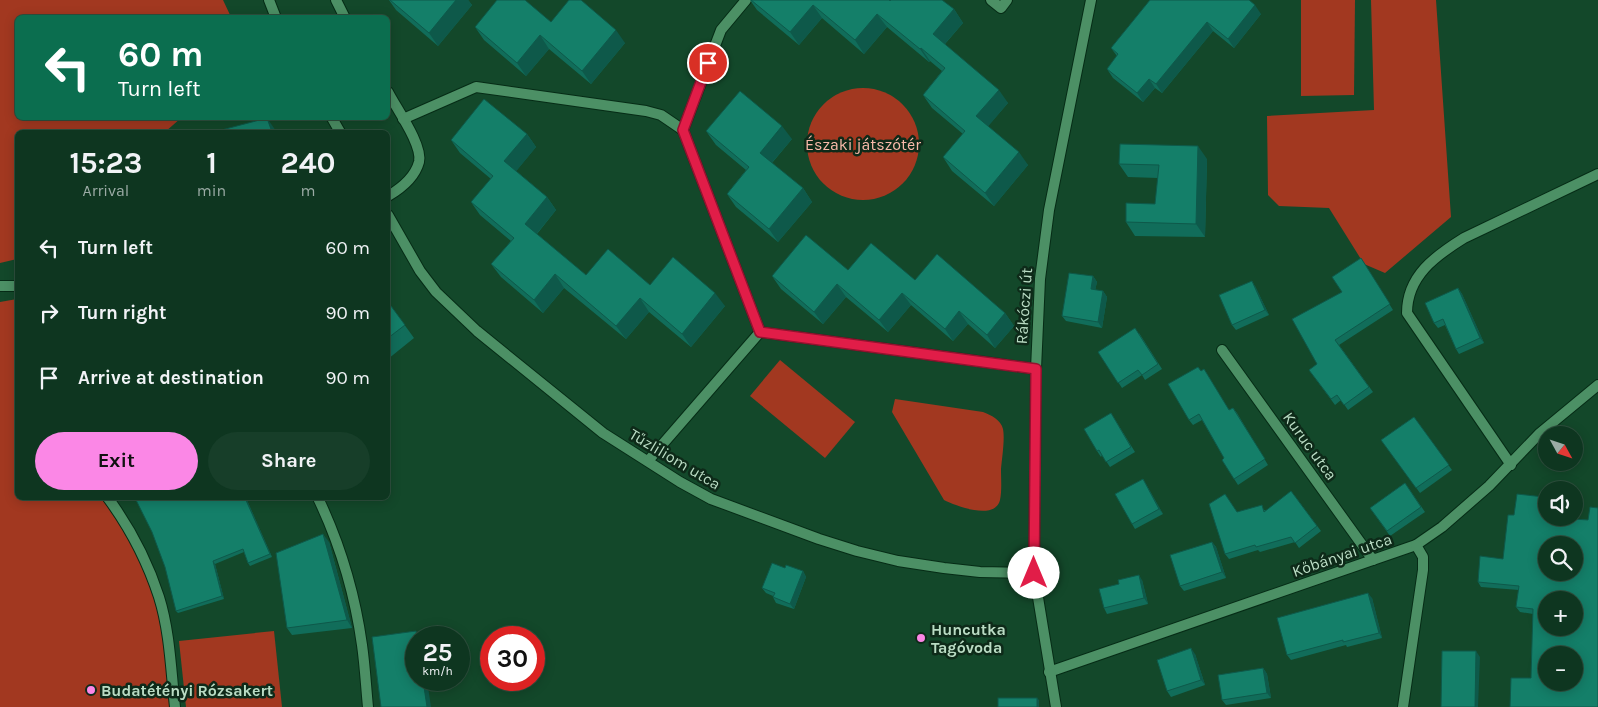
<!DOCTYPE html>
<html lang="en">
<head>
<meta charset="utf-8">
<style>
  body { margin:0; font-family:Karla,sans-serif; background:#173e29; color:#f1f3f6; height:100vh; display:flex; flex-direction:column; font-size:19px; white-space:nowrap }
  * { box-sizing:border-box; margin:0 }
  p { font-size:16px; color:#9baba5 }
  .icon { flex:none; width:28px; height:28px; fill:none; stroke:currentColor; stroke-width:2; stroke-linecap:round; stroke-linejoin:round }
  .map { position:relative; flex:1; overflow:hidden }
  .panel { position:absolute; left:15px; top:130px; width:375px; height:370px; display:flex; flex-direction:column; background:#0e3620; border-radius:8px; box-shadow:0 2px 12px #0003,0 0 0 1px #2e503e }
  .panel>* { flex:none }
  .hud { position:absolute; left:15px; top:15px; width:375px; height:105px; border-radius:8px; box-shadow:0 2px 12px #0003,0 0 0 1px #2e503e; background:#0b6e4f; color:#fff; overflow:hidden }
  .needle { width:32px; rotate:130deg }
  .tools { position:absolute; left:1538px; top:426px; display:grid; gap:10px }
  .tools a { display:grid; place-items:center; width:45px; height:45px; border-radius:50%; background:#0e3620; box-shadow:0 2px 12px #0003,0 0 0 1px #2e503e; font-size:25px }
  .speed { position:absolute; left:405px; top:626px; display:flex; gap:10px; font-size:25px; font-weight:700; text-align:center }
  .speed>* { display:grid; place-content:center; width:65px; height:65px; border-radius:50%; background:#0e3620; box-shadow:0 2px 12px #0003,0 0 0 1px #2e503e; line-height:1 }
  .speed small { font-size:12px; font-weight:400 }
  .speed .limit { border:8px solid #d22; background:#fff; color:#111 }
  .pin { position:absolute; display:grid; place-items:center; width:42px; height:42px; color:#fff; margin:-21px; border:2px solid #fff; border-radius:50%; box-shadow:0 1px 5px #0007 }
  .me { position:absolute; width:55px; margin:-28px; rotate:0deg; stroke-linejoin:round; filter:drop-shadow(0 0 4px #0008) }
  .turn { display:flex; align-items:center; gap:18px; height:105px; padding:0 20px; font-size:22px }
  .turn .icon { width:65px; height:65px; stroke-width:2.5 }
  .turn b { display:block; font-size:35px; line-height:42px }
  .eta { display:flex; justify-content:space-evenly; align-items:center; height:85px; text-align:center }
  .eta b { font-size:30px; font-weight:700; line-height:35px }
  .action { display:flex; gap:10px; margin-top:auto; padding:10px 20px }
  .action a { flex:1; height:58px; border-radius:30px; background:#fb87e6; color:#111; font-size:20px; font-weight:700; line-height:58px; text-align:center }
  .action a+a { background:#173e29; color:#f1f3f6 }
  ul { padding:0; list-style:none }
  li { display:flex; align-items:center; gap:15px; height:65px; padding:0 20px }
  li div { flex:1 }
  li b { display:block; font-size:19px }
  li em { font-style:normal }
  .map>svg:first-child { display:block }
  .green { fill:#a23820 }
  .lines { fill:none; stroke-linecap:round; stroke-linejoin:round }
  .service-casing { stroke:#062c16; stroke-width:12 }
  .minor-casing { stroke:#062c16; stroke-width:12 }
  .service { stroke:#4c9065; stroke-width:10 }
  .minor { stroke:#4c9065; stroke-width:10 }
  .wall { fill:#116d5a }
  .shaded-wall { fill:#0e594a }
  .building { fill:#147f69; stroke:#0e594a; fill-rule:evenodd }
  .route-casing { stroke:#92132f; stroke-width:12 }
  .route { stroke:#e11d48; stroke-width:9 }
  .poi-dot { fill:#fb87e6; stroke:#0e2a19; stroke-width:2 }
  .labels { text-anchor:middle; dominant-baseline:central; stroke-width:5; stroke-linejoin:round; paint-order:stroke }
  .park-label { font-size:16px; fill:#f9baaa; stroke:#0e2a19 }
  .street-label { font-size:16px; fill:#badcc4; stroke:#0e2a19 }
  .poi-label { font-size:16px; font-weight:bold; fill:#badcc4; stroke:#0e2a19; text-anchor:start }
</style>
</head>
<body>
<div class="map">
<svg width="1598" height="707" viewBox="0 0 1598 707">
  <rect width="100%" height="100%" fill="#13482a"/>
  <g class="green">
    <polygon points="0,0 223,0 231,17 18,18 18,118 181,118 165,132 18,132 17,259 0,263"/>
    <polygon points="1301,0 1355,0 1354,95 1301,96"/>
    <polygon points="1371,0 1436,0 1451,217 1385,273 1364,264 1329,208 1279,206 1268,195 1267,116 1374,110"/>
    <circle cx="863" cy="144" r="56"/>
    <polygon points="17,299 18,498 108,498 159,598 175,707 0,707 0,302"/>
    <polygon points="780,360 855,422 825,458 750,396"/>
    <path d="M 895,399 L 983,412 C 991,415 1001,420 1003,429 C 1005,439 1002,458 1001,469 C 1001,478 1002,491 1000,500 C 995,521 956,506 944,500 L 892,412 Z"/>
    <polygon points="274,631 282,707 186,707 179,641"/>
  </g>
  <g class="lines">
    <g class="service-casing">
      <g id="service">
        <polyline points="0,286 18,286"/>
        <polyline points="992,363 1036,369"/>
        <path d="M 1511,465 L 1407,313 C 1407,276 1435,256 1464,238 L 1598,174"/>
        <path d="M 108,498 C 130,528 147,560 159,597 C 170,632 171,671 175,707"/>
        <path d="M 318,498 C 340,544 355,595 362,645 C 365,666 366,687 368,707"/>
      </g>
    </g>
    <g class="minor-casing">
      <g id="minor">
        <polyline points="269,0 276,18"/>
        <polyline points="336,0 345,18"/>
        <polyline points="991,0 1001,8 1007,0"/>
        <path d="M 388,92 C 396,108 423,145 419,162 C 415,177 400,189 388,196"/>
        <polyline points="332,118 340,132"/>
        <polyline points="403,119 476,87 646,111 661,115 683,130"/>
        <polyline points="388,215 420,271 436,292 477,331 603,433 680,482 711,499 819,539 857,551 898,561 944,568 980,572 1034,573"/>
        <polyline points="760,332 992,363"/>
        <polyline points="1222,350 1373,560"/>
        <polyline points="648,461 760,332 683,130 721,30 746,0"/>
        <polyline points="1049,672 1416,545 1442,527 1489,486 1540,433 1598,385"/>
        <polyline points="1056,707 1034,573 1036,369 1040,279 1049,210 1091,0"/>
        <polyline points="1403,707 1423,570 1423,557 1416,545"/>
      </g>
    </g>
    <use href="#service" class="service"/>
    <use href="#minor" class="minor"/>
  </g>
  <g class="wall">
    <polygon points="389,0 468,0 472,5 438,46 396,10"/>
    <polygon points="750,0 889,0 954,9 963,23 945,44 1008,103 988,126 1028,165 994,206 952,171 943,157 963,134 932,108 923,95 942,71 930,61 929,62 887,27 864,54 822,18 799,45 757,10"/>
    <polygon points="1150,0 1261,14 1234,48 1213,31 1162,93 1155,88 1143,102 1113,78 1107,69 1117,56 1111,48"/>
    <polygon points="551,22 625,43 591,84 549,49 526,76 484,40 475,27"/>
    <polygon points="706,131 792,139 772,163 803,188 812,202 778,242 736,207 727,194 746,170 716,145"/>
    <polygon points="527,134 536,147 516,171 547,197 556,210 537,234 586,275 650,285 725,306 691,347 649,312 626,339 564,288 543,313 501,277 491,264 511,241 480,215 471,202 491,179 460,153 451,140"/>
    <polygon points="1207,159 1205,237 1135,236 1126,222 1155,204 1158,178 1128,177 1119,164"/>
    <polygon points="1361,258 1393,310 1339,345 1373,392 1348,410 1341,400 1335,405 1309,370 1317,364 1342,292"/>
    <polygon points="848,270 915,280 1005,313 1014,326 995,348 968,324 953,341 911,305 888,332 846,297 823,324 781,289 772,276"/>
    <polygon points="1093,276 1097,282 1095,290 1103,291 1107,297 1102,328 1066,321 1062,316"/>
    <polygon points="1255,286 1269,315 1236,330 1232,325"/>
    <polygon points="1458,288 1462,294 1484,343 1459,354 1456,349 1445,325 1438,328 1434,323"/>
    <polygon points="388,302 414,338 388,359"/>
    <polygon points="1139,333 1162,369 1145,380 1142,375 1122,388 1098,352"/>
    <polygon points="1204,369 1229,410 1233,408 1237,413 1268,465 1238,485 1222,460 1224,458 1202,420 1193,425 1189,420 1201,371"/>
    <polygon points="1111,413 1135,452 1110,467 1102,455 1101,457 1097,451"/>
    <polygon points="1414,417 1452,470 1420,493 1381,440"/>
    <polygon points="1143,479 1163,514 1135,529 1132,524"/>
    <polygon points="1405,483 1425,512 1390,536 1370,508"/>
    <polygon points="1291,491 1321,531 1299,548 1295,542 1260,552 1258,550 1229,559 1225,554 1237,512 1265,510 1266,511"/>
    <polygon points="246,498 272,557 250,566 248,563 244,552 215,564 224,599 178,613 176,611"/>
    <polygon points="1546,500 1546,518 1588,520 1598,508 1531,678 1533,614 1520,612 1516,607 1519,590 1481,587 1478,582 1503,559 1514,515"/>
    <polygon points="329,542 352,628 292,635 287,628"/>
    <polygon points="1212,542 1216,547 1226,578 1184,591 1180,586"/>
    <polygon points="785,568 803,571 806,577 794,609 776,603 773,597 773,596 766,593 762,588"/>
    <polygon points="1142,580 1148,604 1107,614 1104,608 1119,584"/>
    <polygon points="1372,598 1382,638 1347,647 1346,645 1291,660 1287,655"/>
    <polygon points="1195,654 1205,685 1171,697 1167,691"/>
    <polygon points="1263,668 1267,674 1271,698 1226,705 1222,700"/>
  </g>
  <g class="shaded-wall">
    <polygon points="456,0 468,0 472,5 438,46 429,33"/>
    <polygon points="813,5 822,18 799,45 790,32"/>
    <polygon points="1255,5 1261,14 1234,48 1228,39"/>
    <polygon points="954,9 963,23 942,47 933,34"/>
    <polygon points="877,14 887,27 864,54 855,40"/>
    <polygon points="1207,22 1213,31 1162,93 1156,84"/>
    <polygon points="616,30 625,43 591,84 582,71"/>
    <polygon points="540,35 549,49 526,76 517,63"/>
    <polygon points="921,48 930,61 929,62 920,49"/>
    <polygon points="1149,79 1155,88 1143,102 1137,93"/>
    <polygon points="999,90 1008,103 985,130 976,116"/>
    <polygon points="267,118 276,131 277,132 272,132"/>
    <polygon points="782,126 792,139 769,166 760,153"/>
    <polygon points="527,134 536,147 514,174 504,161"/>
    <polygon points="1198,146 1207,159 1205,237 1196,224"/>
    <polygon points="1019,152 1028,165 994,206 985,193"/>
    <polygon points="803,188 812,202 778,242 769,229"/>
    <polygon points="547,197 556,210 534,237 525,224"/>
    <polygon points="555,274 564,288 543,313 534,300"/>
    <polygon points="1093,276 1097,282 1094,295 1091,289"/>
    <polygon points="1252,281 1255,286 1269,315 1265,310"/>
    <polygon points="837,284 846,297 823,324 814,312"/>
    <polygon points="1458,288 1462,294 1484,343 1480,338"/>
    <polygon points="1103,291 1107,297 1102,328 1098,322"/>
    <polygon points="715,293 725,306 691,347 682,334"/>
    <polygon points="902,293 911,305 888,332 879,320"/>
    <polygon points="640,298 649,312 626,339 616,326"/>
    <polygon points="959,311 968,324 953,341 945,329"/>
    <polygon points="1005,313 1014,326 995,348 987,335"/>
    <polygon points="1143,479 1146,484 1163,514 1159,509"/>
    <polygon points="1544,497 1546,500 1546,518 1542,513"/>
    <polygon points="245,498 246,498 272,557 270,554"/>
    <polygon points="323,534 329,542 352,628 347,620"/>
    <polygon points="1212,542 1216,547 1226,578 1222,572"/>
    <polygon points="213,561 215,564 224,599 222,596"/>
    <polygon points="803,571 806,577 794,609 790,604"/>
    <polygon points="1139,575 1142,580 1148,604 1144,598"/>
    <polygon points="1368,593 1372,598 1382,638 1379,633"/>
    <polygon points="416,631 421,638 417,638"/>
    <polygon points="1191,648 1195,654 1205,685 1201,680"/>
    <polygon points="1476,651 1480,657 1478,707 1475,707"/>
    <polygon points="1263,668 1267,674 1271,698 1267,693"/>
    <polygon points="423,680 427,680 431,707 427,707"/>
    <polygon points="1037,698 1039,700 1039,707 1037,707"/>
  </g>
  <g class="building">
    <polygon points="390,0 456,0 429,33"/>
    <polygon points="497,0 525,0 551,22 569,0 581,0 616,30 582,71 540,35 517,63 475,27"/>
    <polygon points="751,0 889,0 890,1 891,0 942,0 954,9 933,34 999,90 976,116 1019,152 985,193 943,157 965,131 923,95 945,68 921,48 920,49 877,14 855,40 813,5 790,32"/>
    <polygon points="1150,0 1249,0 1255,5 1228,39 1207,22 1156,84 1149,79 1137,93 1107,69 1118,54 1111,48"/>
    <polygon points="740,91 782,126 760,153 803,188 769,229 727,194 749,167 706,131"/>
    <polygon points="484,99 527,134 504,161 547,197 525,224 586,275 608,249 650,285 673,257 715,293 682,334 640,298 616,326 555,274 534,300 491,264 514,238 471,202 493,176 451,140"/>
    <polygon points="267,118 272,132 214,132"/>
    <polygon points="1120,144 1198,146 1196,224 1126,222 1126,203 1155,204 1159,165 1119,164"/>
    <polygon points="806,235 848,270 871,243 915,280 937,254 1005,313 987,335 959,311 945,329 902,293 879,320 837,284 814,312 772,276"/>
    <polygon points="1361,258 1390,304 1335,340 1369,387 1344,405 1337,395 1331,399 1309,370 1317,364 1292,319 1342,292 1332,277"/>
    <polygon points="1069,273 1093,276 1091,289 1103,291 1098,322 1062,316"/>
    <polygon points="1252,281 1265,310 1232,325 1219,295"/>
    <polygon points="1458,288 1480,338 1456,349 1443,319 1434,323 1425,303"/>
    <polygon points="388,302 405,325 388,338"/>
    <polygon points="1135,328 1158,364 1142,375 1138,370 1118,383 1098,352"/>
    <polygon points="1198,367 1201,371 1204,369 1229,410 1233,408 1265,459 1234,479 1222,460 1224,458 1199,414 1189,420 1168,384"/>
    <polygon points="1111,413 1131,447 1106,462 1099,450 1097,451 1084,429"/>
    <polygon points="1414,417 1449,465 1416,488 1381,440"/>
    <polygon points="1143,479 1159,509 1132,524 1115,494"/>
    <polygon points="1405,483 1421,507 1387,531 1370,508"/>
    <polygon points="1291,491 1317,526 1295,543 1291,537 1256,547 1255,545 1225,554 1209,504 1225,494 1237,512 1262,505 1264,512"/>
    <path d="M 1517,494 L 1544,497 L 1542,513 L 1546,514 L 1546,518 L 1559,518 L 1588,520 L 1590,507 L 1598,508 L 1598,707 L 1510,707 L 1511,678 L 1531,678 L 1533,609 L 1516,607 L 1519,586 L 1478,582 L 1480,556 L 1503,559 L 1508,515 L 1514,515 ZM 1546,545 L 1574,545 L 1574,572 L 1546,572 ZM 1546,600 L 1574,600 L 1574,628 L 1546,628 ZM 1546,655 L 1574,655 L 1574,682 L 1546,682 Z"/>
    <polygon points="135,498 245,498 270,554 248,563 243,549 213,561 222,596 176,611 165,567 152,532"/>
    <polygon points="323,534 347,620 287,628 276,553"/>
    <polygon points="1212,542 1222,572 1180,586 1170,555"/>
    <polygon points="772,563 785,568 786,565 803,571 790,604 773,597 775,593 762,588"/>
    <polygon points="1139,575 1144,598 1104,608 1099,589 1119,584 1118,580"/>
    <polygon points="1368,593 1379,633 1343,642 1343,640 1287,655 1277,618"/>
    <polygon points="416,631 417,638 416,638 416,680 423,680 427,707 381,707 372,637"/>
    <polygon points="1191,648 1201,680 1167,691 1157,660"/>
    <polygon points="1442,651 1476,651 1475,707 1441,707"/>
    <polygon points="1263,668 1267,693 1222,700 1218,675"/>
    <rect x="998" y="698" width="39" height="9"/>
  </g>
  <g class="lines">
    <g class="route-casing">
      <polyline id="route" points="708,63 683,130 760,332 1036,369 1034,573"/>
    </g>
    <use href="#route" class="route"/>
  </g>
  <g class="poi-dot">
    <circle cx="921" cy="638" r="5"/>
    <circle cx="91" cy="690" r="5"/>
  </g>
  <g class="labels">
    <g class="park-label">
      <text x="863" y="144">Északi játszótér</text>
    </g>
    <g class="street-label">
      <text transform="translate(1024 306) rotate(-86)">Rákóczi út</text>
      <text transform="translate(1310 446) rotate(54)">Kuruc utca</text>
      <text transform="translate(675 459) rotate(31)">Tűzliliom utca</text>
      <text transform="translate(1342 555) rotate(-19)">Kőbányai utca</text>
    </g>
    <g class="poi-label">
      <text x="931" y="629">Huncutka<tspan x="931" dy="18">Tagóvoda</tspan></text>
      <text x="101" y="690">Budatétényi Rózsakert</text>
    </g>
  </g>
</svg>
<div class="tools">
<a><svg class="needle" viewBox="-14 -14 28 28"><path d="M0-13l5 13h-10z" fill="#e53935"/><path d="M0 13l5-13h-10z" fill="#9baba5"/></svg></a>
<a><svg class="icon" aria-label="sound" viewBox="0 0 24 24"><path d="M4 9h4l5-4v14l-5-4H4zM17 9q2 3 0 6"/></svg></a>
<a><svg class="icon" aria-label="search" viewBox="0 0 24 24"><circle cx="10" cy="10" r="6"/><path d="M15 15l6 6"/></svg></a>
<a>+</a>
<a>−</a>
</div>
<div class="speed"><div>25<small>km/h</small></div><div class="limit">30</div></div>
<div class="pin" style="left:708px;top:63px;background:#d93025"><svg class="icon" aria-label="arrive" viewBox="0 0 24 24"><path d="M6 21V4h12l-3 4 3 4H6"/></svg></div>
<svg class="me" style="left:1034px;top:573px" viewBox="-20 -20 40 40"><circle r="19" fill="#fff"/><path d="M0-13L10 11 0 6-10 11z" fill="#e11d48"/></svg>
<div class="hud">
<div class="turn"><svg class="icon" aria-label="left" viewBox="0 0 24 24"><path d="M17 20v-9H6M10 6l-5 5 5 5"/></svg><div><b>60 m</b>Turn left</div></div>
</div>
<section class="panel">
<div class="eta">
<div><b>15:23</b><p>Arrival</p></div>
<div><b>1</b><p>min</p></div>
<div><b>240</b><p>m</p></div>
</div>
<ul>
<li><svg class="icon" aria-label="left" viewBox="0 0 24 24"><path d="M17 20v-9H6M10 6l-5 5 5 5"/></svg><div><b>Turn left</b></div><em>60 m</em></li>
<li><svg class="icon" aria-label="right" viewBox="0 0 24 24"><path d="M7 20v-9h11M14 6l5 5-5 5"/></svg><div><b>Turn right</b></div><em>90 m</em></li>
<li><svg class="icon" aria-label="arrive" viewBox="0 0 24 24"><path d="M6 21V4h12l-3 4 3 4H6"/></svg><div><b>Arrive at destination</b></div><em>90 m</em></li>
</ul>
<div class="action"><a>Exit</a><a>Share</a></div>
</section>
</div>
</body>
</html>
